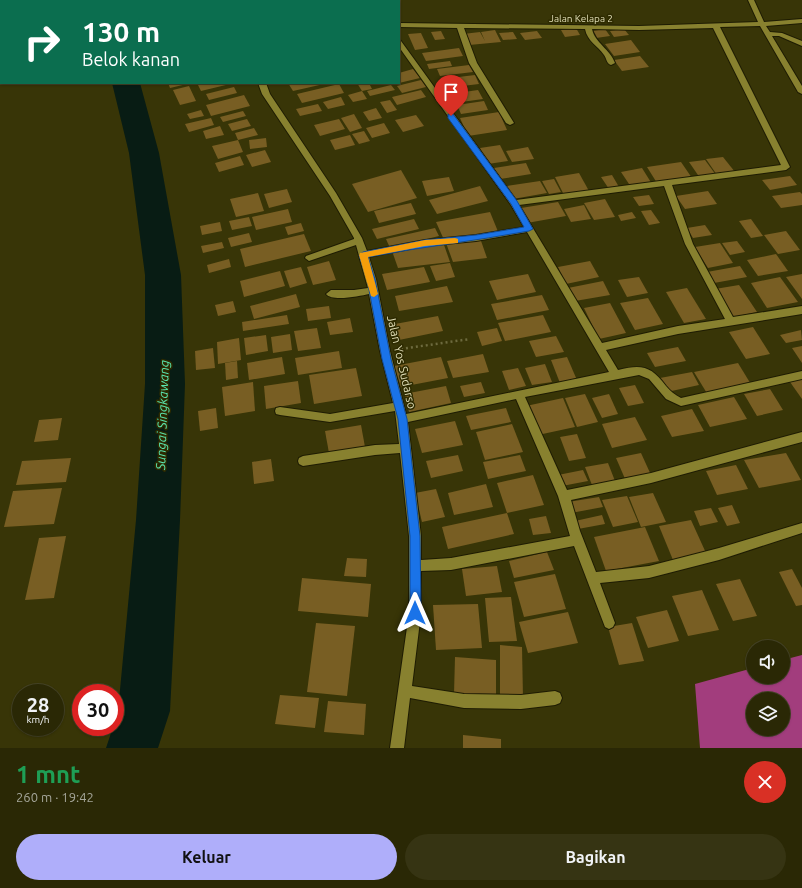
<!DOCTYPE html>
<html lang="id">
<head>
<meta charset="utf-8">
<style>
  body { margin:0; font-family:Ubuntu,sans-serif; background:#363413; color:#f1f3f6; height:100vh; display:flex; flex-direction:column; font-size:15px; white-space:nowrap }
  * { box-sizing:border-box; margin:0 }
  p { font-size:13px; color:#a5a69a }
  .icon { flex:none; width:22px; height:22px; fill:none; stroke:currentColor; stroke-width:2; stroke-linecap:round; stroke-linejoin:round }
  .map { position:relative; height:748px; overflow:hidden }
  .drawer { display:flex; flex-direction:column; background:#2a2805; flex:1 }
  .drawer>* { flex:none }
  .top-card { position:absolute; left:0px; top:0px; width:400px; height:84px; box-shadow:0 1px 3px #0004,0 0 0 1px #464427; background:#0b6e4f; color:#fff; overflow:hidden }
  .fabs { position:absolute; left:746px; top:640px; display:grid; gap:8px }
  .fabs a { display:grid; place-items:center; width:44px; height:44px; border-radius:50%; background:#2a2805; box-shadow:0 1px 3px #0004,0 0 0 1px #464427; font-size:20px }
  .speed { position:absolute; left:12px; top:684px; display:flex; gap:8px; font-size:20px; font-weight:700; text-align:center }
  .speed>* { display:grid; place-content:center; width:52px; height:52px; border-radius:50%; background:#2a2805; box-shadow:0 1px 3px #0004,0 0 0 1px #464427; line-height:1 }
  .speed small { font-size:10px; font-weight:400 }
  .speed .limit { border:6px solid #d22; background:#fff; color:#111 }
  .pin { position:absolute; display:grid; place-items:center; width:34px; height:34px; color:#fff; margin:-41px -17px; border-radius:50% 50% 50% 0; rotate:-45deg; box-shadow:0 0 4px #0007 }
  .pin .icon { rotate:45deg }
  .me { position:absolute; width:44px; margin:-22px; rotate:0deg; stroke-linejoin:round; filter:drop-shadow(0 0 3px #0008) }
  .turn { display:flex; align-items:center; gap:14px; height:84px; padding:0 16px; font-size:18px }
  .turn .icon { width:52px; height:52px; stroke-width:2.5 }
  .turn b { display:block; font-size:28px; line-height:34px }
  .round { display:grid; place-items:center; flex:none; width:42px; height:42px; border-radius:21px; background:#363413 }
  .overview { display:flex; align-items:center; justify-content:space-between; height:68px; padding:0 16px }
  h1 { font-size:24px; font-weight:700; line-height:30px; color:#1e9e55 }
  .action { display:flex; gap:8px; margin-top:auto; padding:8px 16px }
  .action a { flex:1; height:46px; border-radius:24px; background:#afaefa; color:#111; font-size:16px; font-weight:700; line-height:46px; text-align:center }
  .action a+a { background:#363413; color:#f1f3f6 }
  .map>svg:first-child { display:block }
  .forest { fill:#a23d7d; fill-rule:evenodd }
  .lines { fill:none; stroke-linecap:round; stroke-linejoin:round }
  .river { fill:#081c14; fill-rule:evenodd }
  .building { fill:#785e23 }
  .minor-casing { stroke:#1e1c03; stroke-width:2 }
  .path { stroke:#6d6a3e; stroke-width:2.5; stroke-dasharray:2 3; stroke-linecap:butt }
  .minor { fill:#88812f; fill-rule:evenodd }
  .route { fill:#1a73e8; stroke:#114b97 }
  .slow { fill:#f59e0b }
  .labels { text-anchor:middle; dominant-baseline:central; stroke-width:3; stroke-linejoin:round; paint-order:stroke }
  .far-street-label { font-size:10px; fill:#e1deb7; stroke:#2e2b00 }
  .street-label { font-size:12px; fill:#e1deb7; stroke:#2e2b00 }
  .water-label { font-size:13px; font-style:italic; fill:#59e7b1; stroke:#2e2b00 }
</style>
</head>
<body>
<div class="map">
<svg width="802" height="748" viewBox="0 0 802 748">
  <rect width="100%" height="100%" fill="#383507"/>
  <path class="forest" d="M 802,655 L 802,748 L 700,748 L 695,684 L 753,668 L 753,677 L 783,677 L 783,660 ZM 753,699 L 783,699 L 783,729 L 753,729 Z"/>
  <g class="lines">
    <g class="river">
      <polygon points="80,0 106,0 107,1 81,1"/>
      <polygon points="112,83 140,83 159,153 181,275 185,384 180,520 170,711 158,748 106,748 113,727 115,727 118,711 136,520 145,384 145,275 129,153"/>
    </g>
  </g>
  <g class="building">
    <polygon points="576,28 580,35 565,37 561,30"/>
    <polygon points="605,29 610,36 596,38 592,31"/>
    <polygon points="624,29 629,35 614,37 610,31"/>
    <polygon points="495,30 501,42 469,45 463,34 480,32 485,41 481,32"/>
    <polygon points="441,31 445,39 435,40 431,32"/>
    <polygon points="537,31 542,38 525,40 520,33"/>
    <polygon points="513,32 517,39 503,40 499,33"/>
    <polygon points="421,33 428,48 415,50 408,34"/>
    <polygon points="631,40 640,52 614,56 605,44"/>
    <polygon points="459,48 463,56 426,61 422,53"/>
    <polygon points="640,56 649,67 622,71 614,60"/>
    <polygon points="450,61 452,66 429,69 427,64"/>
    <polygon points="469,65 473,72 440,76 437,69"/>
    <polygon points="413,69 420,78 399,83 399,73"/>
    <polygon points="475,75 479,84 446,88 442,79"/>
    <polygon points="421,80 426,87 402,93 397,86"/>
    <polygon points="168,83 187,83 187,84 170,88"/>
    <polygon points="197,83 229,83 230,84 201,91"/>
    <polygon points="288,83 324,83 324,84 293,91"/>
    <polygon points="357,83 369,83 372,89 362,91 367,99 353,102 348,95 362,91"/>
    <polygon points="339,84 344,93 302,103 297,94"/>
    <polygon points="391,85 395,90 370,96 367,91"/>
    <polygon points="189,86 196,101 180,105 173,90"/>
    <polygon points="234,87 237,93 209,100 206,94"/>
    <polygon points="421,90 426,97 397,105 392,97"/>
    <polygon points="478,90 483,99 454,103 450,94"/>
    <polygon points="244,95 250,106 211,116 206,105"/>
    <polygon points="341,97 345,105 328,109 323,102"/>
    <polygon points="390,100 397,110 387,113 380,102"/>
    <polygon points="484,101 488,110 461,114 457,105"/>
    <polygon points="318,104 322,111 300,116 296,109"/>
    <polygon points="376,108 382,118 369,121 363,112"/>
    <polygon points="201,110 204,116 190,119 187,114"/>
    <polygon points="243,111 246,116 223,122 220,117"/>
    <polygon points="499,112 507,130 468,136 460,118"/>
    <polygon points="354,114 362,128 350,132 341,118"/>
    <polygon points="416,115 424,126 403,132 395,120"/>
    <polygon points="211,118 214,125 189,132 185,124"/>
    <polygon points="247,119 251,126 232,131 228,124"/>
    <polygon points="339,119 345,129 320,136 314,125"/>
    <polygon points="384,123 390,133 372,138 366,128"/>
    <polygon points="220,126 224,135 206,139 203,131"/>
    <polygon points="254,128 258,135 238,140 235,133"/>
    <polygon points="364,131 370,141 359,144 352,134"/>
    <polygon points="350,135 355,145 335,150 330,140"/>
    <polygon points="266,138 267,147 250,149 249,140"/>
    <polygon points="238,140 243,152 218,159 212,146"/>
    <polygon points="500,145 508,161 488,164 480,148"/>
    <polygon points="528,147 534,159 512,162 506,151"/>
    <polygon points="265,150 271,162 252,167 246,155"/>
    <polygon points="240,156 244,165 219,172 215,163"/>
    <polygon points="723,157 735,172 717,175 706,159"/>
    <polygon points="705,160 716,175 700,178 689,162"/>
    <polygon points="681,162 692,178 657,183 647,167"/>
    <polygon points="526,163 531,174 500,179 494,168"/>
    <polygon points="642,168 652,184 631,187 621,172"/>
    <polygon points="401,170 417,198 368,212 352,184"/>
    <polygon points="579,173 589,191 564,195 555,177"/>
    <polygon points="612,175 619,187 609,189 601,177"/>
    <polygon points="790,176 797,185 770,190 762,180"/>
    <polygon points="449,177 454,191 427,196 422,181"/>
    <polygon points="554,179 561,192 549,194 542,181"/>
    <polygon points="540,181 547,193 513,199 507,186"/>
    <polygon points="480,186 488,201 437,214 429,200"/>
    <polygon points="287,189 292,202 269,208 264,194"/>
    <polygon points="708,191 717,204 685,209 676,196"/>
    <polygon points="800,192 802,194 802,205 781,208 772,196"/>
    <polygon points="258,193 264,211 236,217 230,199"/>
    <polygon points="649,195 654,204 639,206 633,197"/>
    <polygon points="605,199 615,217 594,220 584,203"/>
    <polygon points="558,202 566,216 527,223 521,208"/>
    <polygon points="411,203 416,214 379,223 374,211"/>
    <polygon points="584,205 591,219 571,222 564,209"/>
    <polygon points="288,209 292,222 256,230 252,217"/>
    <polygon points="651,210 660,223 649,225 641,211"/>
    <polygon points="490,212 499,234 445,242 436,222"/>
    <polygon points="632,212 636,218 621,221 618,215"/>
    <polygon points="249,217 252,226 232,230 229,221"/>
    <polygon points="414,219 419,229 377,239 372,229"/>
    <polygon points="751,219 763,236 751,238 739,221"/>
    <polygon points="220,222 222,231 202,235 200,226"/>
    <polygon points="301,223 304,231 288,235 285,227"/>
    <polygon points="705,225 712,235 693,238 687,228"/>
    <polygon points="435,228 439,236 390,248 386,239"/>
    <polygon points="786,231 800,250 778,254 764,235"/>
    <polygon points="249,233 252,242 231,247 228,238"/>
    <polygon points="304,234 311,251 245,267 240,249"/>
    <polygon points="480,238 487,258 453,262 446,243"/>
    <polygon points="737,241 745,252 730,255 722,243"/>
    <polygon points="222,242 224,248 203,253 201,246"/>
    <polygon points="443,242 450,262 398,268 392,251"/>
    <polygon points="720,243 733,263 708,268 695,247"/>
    <polygon points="776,254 788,271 758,276 747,260"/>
    <polygon points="229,259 231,267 209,273 207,265"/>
    <polygon points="329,261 336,280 313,285 307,267"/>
    <polygon points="590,261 599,277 566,284 558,267"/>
    <polygon points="450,263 455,277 436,281 430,266"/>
    <polygon points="740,266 747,277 714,283 707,272"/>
    <polygon points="301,267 307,283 290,288 284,271"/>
    <polygon points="424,267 430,282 387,290 382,274"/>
    <polygon points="280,271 285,286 244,297 240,281"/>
    <polygon points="528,274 536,292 497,300 489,281"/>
    <polygon points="802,274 802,299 786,277"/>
    <polygon points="639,277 648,293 627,297 618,280"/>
    <polygon points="780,277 798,302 767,308 751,283"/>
    <polygon points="603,281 610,295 575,301 568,288"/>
    <polygon points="739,285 757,312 733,317 715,289"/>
    <polygon points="447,286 453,302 399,311 395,296"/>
    <polygon points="687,288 706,319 684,323 666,292"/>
    <polygon points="296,294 300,307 254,319 250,306"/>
    <polygon points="542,295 549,310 497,320 491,304"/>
    <polygon points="648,298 663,324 635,330 620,303"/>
    <polygon points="233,301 236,312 218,316 215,305"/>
    <polygon points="610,303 626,333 599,339 584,308"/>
    <polygon points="329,306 331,318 308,321 306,309"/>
    <polygon points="287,315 289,324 243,331 242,322"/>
    <polygon points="543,315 551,332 505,341 498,323"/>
    <polygon points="438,316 443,331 399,340 395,324"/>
    <polygon points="350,318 353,332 330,335 327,322"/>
    <polygon points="753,327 770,354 746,359 729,332"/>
    <polygon points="317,328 321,348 298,351 294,331"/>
    <polygon points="497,328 502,341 482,346 477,332"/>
    <polygon points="801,330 802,340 786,343 780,335"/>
    <polygon points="290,334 292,350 273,353 271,337"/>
    <polygon points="266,335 268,351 246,355 244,338"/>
    <polygon points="556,336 564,352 536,357 529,341"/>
    <polygon points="239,338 241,360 218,364 217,342"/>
    <polygon points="802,346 802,363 792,348"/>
    <polygon points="678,347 686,361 655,367 647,353"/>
    <polygon points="213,348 215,368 196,370 195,351"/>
    <polygon points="339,351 342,368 298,375 295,358"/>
    <polygon points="483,354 489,372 453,378 447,361"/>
    <polygon points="282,357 285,374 249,380 247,363"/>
    <polygon points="441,357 448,378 401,387 394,366"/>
    <polygon points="567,357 577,380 560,383 551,360"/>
    <polygon points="237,361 238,378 226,380 225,363"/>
    <polygon points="738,363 752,386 708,395 694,372"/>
    <polygon points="545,364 552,382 532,385 525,368"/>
    <polygon points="356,368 362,396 314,404 309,375"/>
    <polygon points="518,368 526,386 509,390 502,371"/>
    <polygon points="692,372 699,385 667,392 660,378"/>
    <polygon points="802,379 802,399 790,382"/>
    <polygon points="298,381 301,403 266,409 264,386"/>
    <polygon points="253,382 255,411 225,416 222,387"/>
    <polygon points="481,382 485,393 464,397 460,386"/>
    <polygon points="635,385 644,403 628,406 619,388"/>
    <polygon points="446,386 451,403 409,412 404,394"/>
    <polygon points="770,389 783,410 757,416 744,394"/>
    <polygon points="585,394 598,422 577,427 565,398"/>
    <polygon points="609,394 618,414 602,418 592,398"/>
    <polygon points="734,397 747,419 710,427 698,405"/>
    <polygon points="563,398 575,427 538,435 526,406"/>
    <polygon points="216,408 218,428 200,431 198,411"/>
    <polygon points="506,408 511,422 471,430 466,416"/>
    <polygon points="692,409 704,431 672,437 661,416"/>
    <polygon points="635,417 647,440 612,448 602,424"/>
    <polygon points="62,418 58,440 34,442 39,420"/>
    <polygon points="455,421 463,445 422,453 415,429"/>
    <polygon points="512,424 523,452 485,460 476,432"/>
    <polygon points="361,425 365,447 329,453 325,431"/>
    <polygon points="577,434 586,458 569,461 560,437"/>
    <polygon points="641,453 651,475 626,481 616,458"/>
    <polygon points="786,453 801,480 759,488 744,460"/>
    <polygon points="458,455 463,471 431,478 426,461"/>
    <polygon points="520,455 526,471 488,479 483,462"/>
    <polygon points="71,458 66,482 16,485 22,461"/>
    <polygon points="271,459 274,481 254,484 252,462"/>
    <polygon points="608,463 615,481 592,485 585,467"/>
    <polygon points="736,465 748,489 717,495 706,471"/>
    <polygon points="583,470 588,481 562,486 558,475"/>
    <polygon points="533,475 544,505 507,513 514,534 448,549 442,527 507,513 497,483"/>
    <polygon points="486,484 493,507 454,515 448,493"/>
    <polygon points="62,488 54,524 4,527 13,491"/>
    <polygon points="436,489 445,517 422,522 415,493"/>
    <polygon points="653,493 666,522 641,527 629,497"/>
    <polygon points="627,496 638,522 613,527 602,500"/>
    <polygon points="599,497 603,507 571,513 568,502"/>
    <polygon points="732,505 740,523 727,526 718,508"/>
    <polygon points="711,508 718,522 700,526 694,511"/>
    <polygon points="602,515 605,524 578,529 575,521"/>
    <polygon points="546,516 551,533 533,535 529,519"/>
    <polygon points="691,520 706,553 673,560 659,526"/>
    <polygon points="645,527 659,561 606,571 594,537"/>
    <polygon points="66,536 54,598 25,600 39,538"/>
    <polygon points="547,552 554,570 514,578 509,561"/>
    <polygon points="347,558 367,559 366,577 344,576"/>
    <polygon points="497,566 502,592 466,596 462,569"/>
    <polygon points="792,569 802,588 802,605 796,606 779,572"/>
    <polygon points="555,574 566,609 524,617 514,582"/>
    <polygon points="302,578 371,584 368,617 298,611"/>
    <polygon points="740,579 757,616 733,621 716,584"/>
    <polygon points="702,590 719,630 688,636 672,596"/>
    <polygon points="511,597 517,641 489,642 485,598"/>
    <polygon points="478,604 482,648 436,650 433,605"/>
    <polygon points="667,610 679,641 648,648 636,617"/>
    <polygon points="568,612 578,643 528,653 519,622"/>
    <polygon points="316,623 355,626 347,696 307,692"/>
    <polygon points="632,623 644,661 619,665 608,627"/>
    <polygon points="500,645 522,647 523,698 500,697"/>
    <polygon points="455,657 496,660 496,697 454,694"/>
    <polygon points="280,695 319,698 315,728 275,724"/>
    <polygon points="328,701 366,704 364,735 324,732"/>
    <polygon points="463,735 501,739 501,748 463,748"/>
  </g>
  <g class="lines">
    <g class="minor-casing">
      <g id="minor">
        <rect x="210" y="0" width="7" height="1"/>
        <path d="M 748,0 L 754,0 L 764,22 L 802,19 L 802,23 L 766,26 L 770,32 L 782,33 L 802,41 L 802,46 L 779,36 L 772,36 L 802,86 L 802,94 L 798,92 L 760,26 L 720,27 L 790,167 L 786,170 L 672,185 L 693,244 L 733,317 L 802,306 L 802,314 L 678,334 L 606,350 L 618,370 C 642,364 651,366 666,386 C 670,391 675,395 681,398 L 802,371 L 802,379 L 681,406 L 666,399 L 649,379 L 639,375 L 525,397 L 567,490 L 651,473 L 802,432 L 802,442 L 651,483 L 571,500 L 580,531 L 596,572 L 649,566 L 719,548 L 802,523 L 802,533 L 719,560 L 649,578 L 600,583 L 615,623 L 613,627 L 609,629 L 605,627 L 574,546 L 451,570 L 421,571 L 421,613 L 412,686 L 464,694 L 521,695 L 555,691 L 560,693 L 562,698 L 560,703 L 555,705 L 521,709 L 464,708 L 410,698 L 404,748 L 390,748 L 409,613 L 409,536 L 400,453 L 375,455 L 303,466 L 299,464 L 298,461 L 299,458 L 303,456 L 375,445 L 399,444 L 395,411 L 330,422 L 280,415 L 276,414 L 275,411 L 276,408 L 280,407 L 330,414 L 393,403 L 380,351 L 369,294 C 360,296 332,302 326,294 L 331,290 L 354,290 L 368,288 L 356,245 L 309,261 L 305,258 L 306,256 L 354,239 L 354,238 L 330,196 L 262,94 L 258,83 L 266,83 L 270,94 L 336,193 L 362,238 L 367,251 L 425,240 L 476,235 L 524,227 L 511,205 L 399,47 L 399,40 L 401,41 L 516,200 L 781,165 L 713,28 L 639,30 L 592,29 C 595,43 610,49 615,63 L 611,65 C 606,63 607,59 604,55 C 598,46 587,41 585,29 L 464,28 L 477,63 L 514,123 L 510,125 L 506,123 L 469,63 L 457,28 L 399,27 L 399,23 L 639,26 L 758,22 ZM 664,186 L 685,244 L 725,319 L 678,326 L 602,343 L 519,205 ZM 527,232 L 609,372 L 406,414 L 390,351 L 376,279 L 369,257 L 425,246 L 476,241 ZM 516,399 L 558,496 L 570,536 L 451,558 L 421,560 L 421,536 L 408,422 Z"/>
      </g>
    </g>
    <polyline class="path" points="401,349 470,339"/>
    <use href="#minor" class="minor"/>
  </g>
  <path class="route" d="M 448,114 L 453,114 L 517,201 L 533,229 L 529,231 C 475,241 421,247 368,257 L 375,279 L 391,359 L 407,419 L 420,536 L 421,613 L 419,617 L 415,618 L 411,617 L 410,613 L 410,536 L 398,419 L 382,359 L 367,279 L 359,255 L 363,252 L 425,240 L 476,235 L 524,227 L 511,204 L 448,118 Z"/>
  <polygon class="slow" points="455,238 458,239 458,243 425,246 368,257 378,294 374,297 371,296 359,255 360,253 425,240"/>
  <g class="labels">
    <g class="far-street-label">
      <text x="581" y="18">Jalan Kelapa 2</text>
    </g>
    <g class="street-label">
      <text transform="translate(402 362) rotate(77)">Jalan Yos Sudarso</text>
    </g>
    <g class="water-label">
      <text transform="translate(162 415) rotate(-88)">Sungai Singkawang</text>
    </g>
  </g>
</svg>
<div class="fabs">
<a><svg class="icon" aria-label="sound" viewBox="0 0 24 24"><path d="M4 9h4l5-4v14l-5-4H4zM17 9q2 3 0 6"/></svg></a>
<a><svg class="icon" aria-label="layers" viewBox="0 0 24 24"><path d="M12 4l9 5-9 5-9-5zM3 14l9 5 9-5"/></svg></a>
</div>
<div class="speed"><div>28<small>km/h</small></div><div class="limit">30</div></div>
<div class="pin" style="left:451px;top:116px;background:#d93025"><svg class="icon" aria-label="arrive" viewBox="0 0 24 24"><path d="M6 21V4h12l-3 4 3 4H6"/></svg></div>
<svg class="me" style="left:415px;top:613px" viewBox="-20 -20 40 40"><path d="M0-17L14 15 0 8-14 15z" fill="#1a73e8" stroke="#fff" stroke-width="4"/></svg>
<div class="top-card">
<div class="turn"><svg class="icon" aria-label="right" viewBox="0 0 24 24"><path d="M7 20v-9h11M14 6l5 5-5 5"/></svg><div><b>130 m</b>Belok kanan</div></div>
</div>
</div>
<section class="drawer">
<div class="overview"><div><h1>1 mnt</h1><p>260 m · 19:42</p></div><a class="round" style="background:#d93025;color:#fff"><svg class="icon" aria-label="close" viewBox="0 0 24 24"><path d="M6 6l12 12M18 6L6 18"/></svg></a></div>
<div class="action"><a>Keluar</a><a>Bagikan</a></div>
</section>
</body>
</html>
